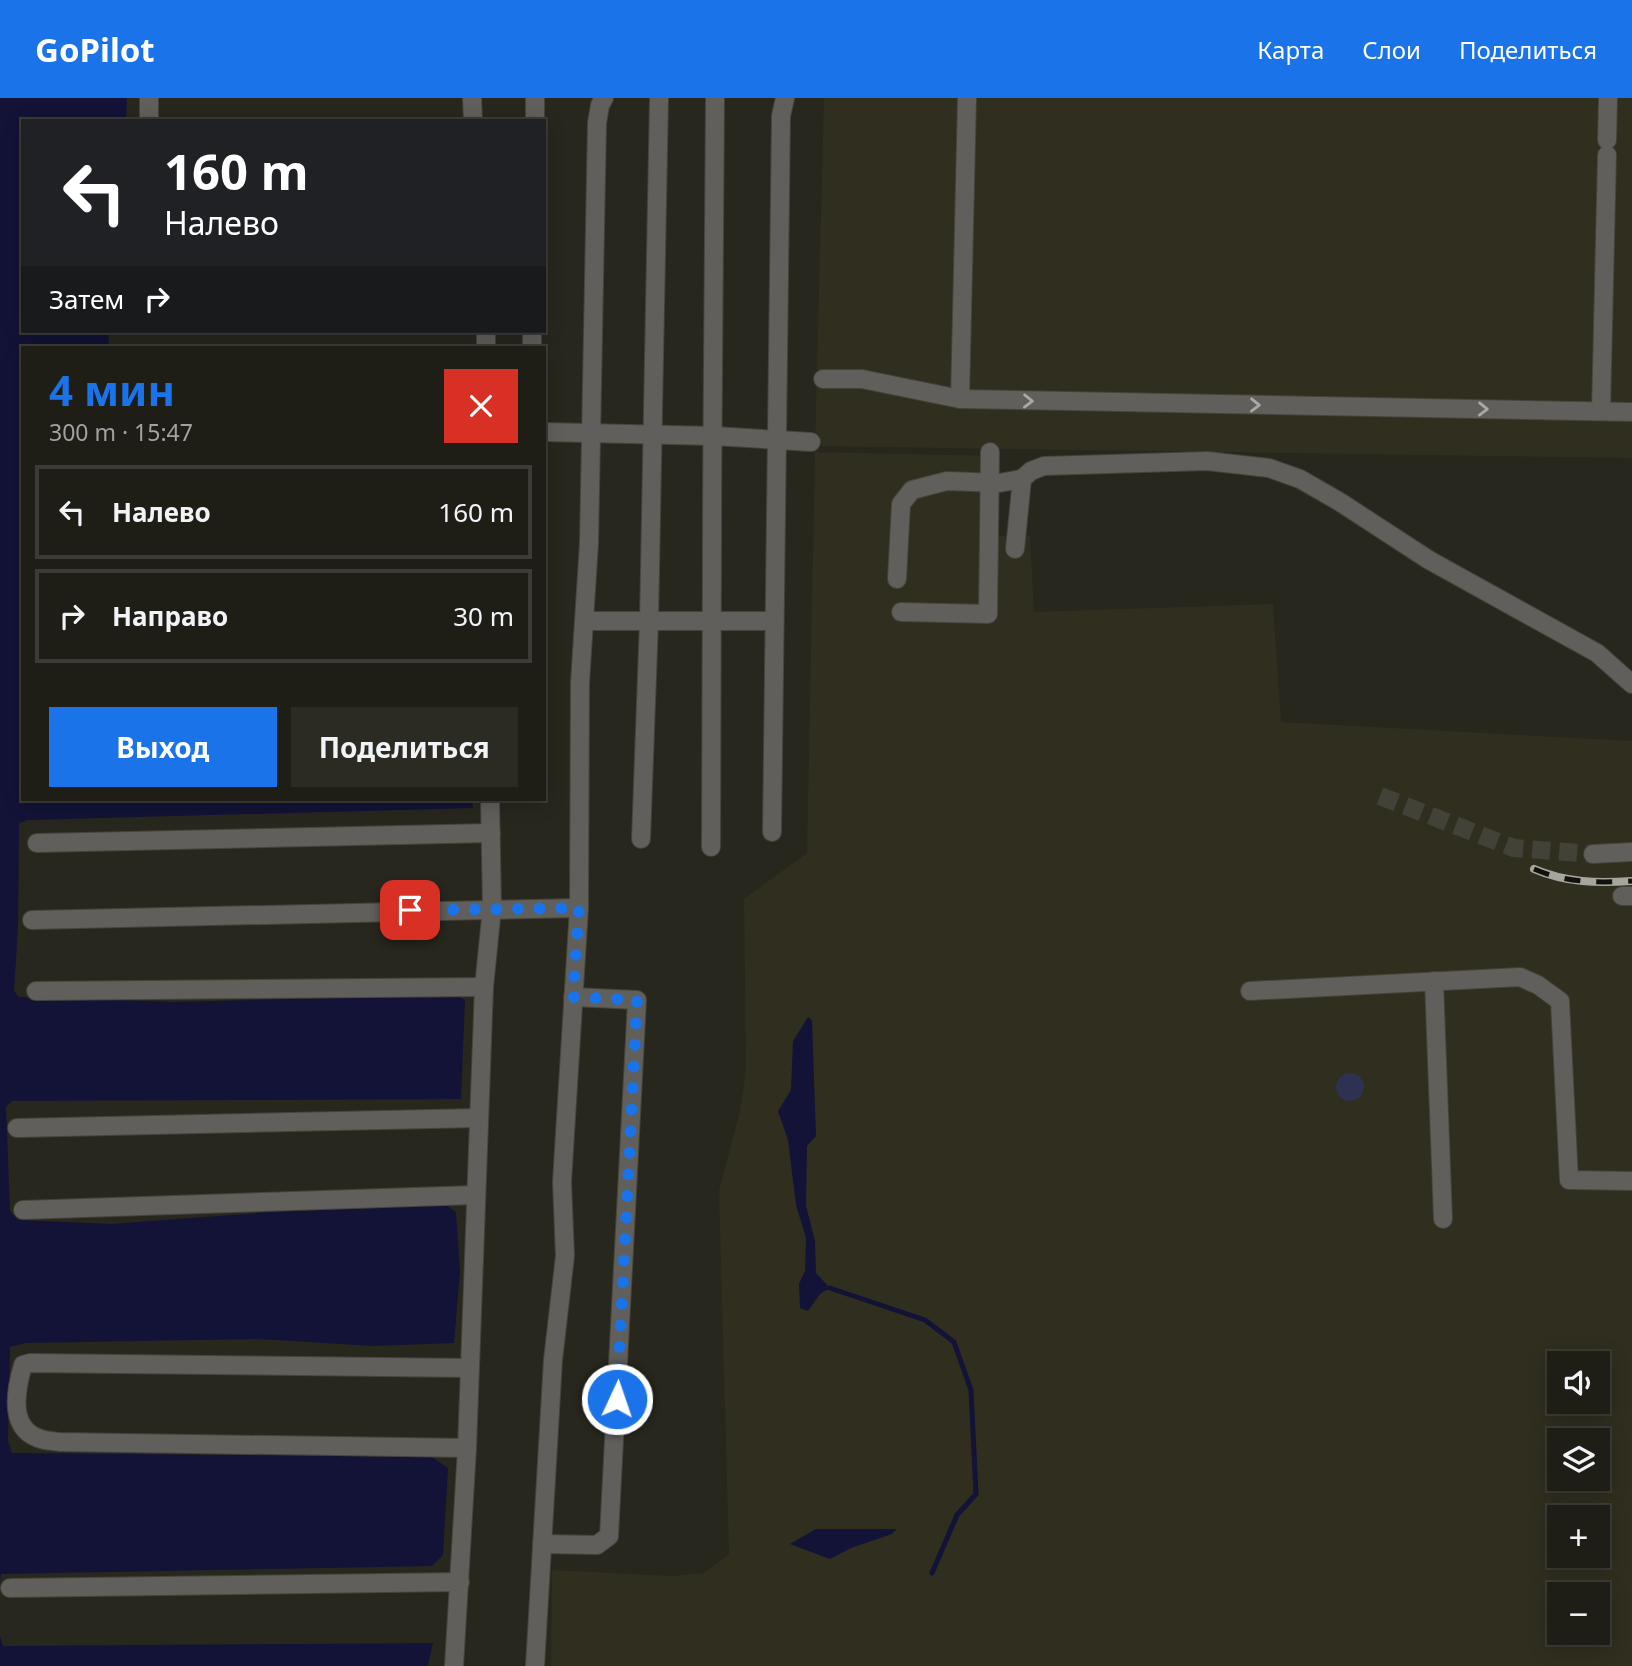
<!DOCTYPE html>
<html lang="ru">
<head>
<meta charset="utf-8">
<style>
  body { margin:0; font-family:"Noto Sans",sans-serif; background:#2b2a23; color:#f1f3f6; height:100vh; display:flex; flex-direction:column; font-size:26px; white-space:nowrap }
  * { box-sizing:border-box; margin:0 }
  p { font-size:23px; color:#a1a2a1 }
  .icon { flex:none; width:38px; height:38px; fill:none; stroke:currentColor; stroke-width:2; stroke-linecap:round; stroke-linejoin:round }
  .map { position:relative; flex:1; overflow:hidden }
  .sheet { position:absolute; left:21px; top:248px; width:525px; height:455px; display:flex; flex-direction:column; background:#1e1d16; border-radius:0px; box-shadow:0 4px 18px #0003,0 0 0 2px #3c3b35 }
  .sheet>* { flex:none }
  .hud { position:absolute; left:21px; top:21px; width:525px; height:214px; border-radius:0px; box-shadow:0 4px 18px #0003,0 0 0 2px #3c3b35; background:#202124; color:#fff; overflow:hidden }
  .buttons { position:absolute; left:1547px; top:1253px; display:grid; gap:14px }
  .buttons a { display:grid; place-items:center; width:63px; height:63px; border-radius:0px; background:#1e1d16; box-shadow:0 4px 18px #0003,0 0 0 2px #3c3b35; font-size:35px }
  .pin { position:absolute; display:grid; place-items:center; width:60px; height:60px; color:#fff; margin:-30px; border-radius:14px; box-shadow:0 4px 10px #0006 }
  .me { position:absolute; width:77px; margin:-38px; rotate:3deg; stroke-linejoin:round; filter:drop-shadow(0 0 5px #0008) }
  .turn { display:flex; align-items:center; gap:24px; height:147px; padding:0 28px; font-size:32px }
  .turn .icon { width:91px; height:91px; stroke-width:2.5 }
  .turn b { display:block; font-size:49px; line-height:60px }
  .then { display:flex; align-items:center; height:66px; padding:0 28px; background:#0003; gap:14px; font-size:26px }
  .round { display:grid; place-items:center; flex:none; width:74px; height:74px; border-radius:0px; background:#2b2a23 }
  .overview { display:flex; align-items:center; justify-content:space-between; height:119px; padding:0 28px }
  h1 { font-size:42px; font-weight:700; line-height:52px; color:#1a73e8 }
  .cta { display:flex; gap:14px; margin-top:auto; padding:14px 28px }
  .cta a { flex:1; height:80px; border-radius:0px; background:#1a73e8; color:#fff; font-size:28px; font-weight:700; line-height:80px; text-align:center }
  .cta a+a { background:#2b2a23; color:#f1f3f6 }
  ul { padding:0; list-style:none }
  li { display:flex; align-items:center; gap:21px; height:94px; margin:0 14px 10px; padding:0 14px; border:4px solid #3c3b35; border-radius:0px }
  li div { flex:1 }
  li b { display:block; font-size:26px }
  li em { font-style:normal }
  header { display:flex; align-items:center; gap:42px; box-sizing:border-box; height:98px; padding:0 35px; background:#1a73e8; color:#fff }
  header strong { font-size:33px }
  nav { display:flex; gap:38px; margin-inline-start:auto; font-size:24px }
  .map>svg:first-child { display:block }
  .built { fill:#302e1f; fill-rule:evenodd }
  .green { fill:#2e3151 }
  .water { fill:#121336 }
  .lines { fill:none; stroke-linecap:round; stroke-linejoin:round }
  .stream { stroke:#121336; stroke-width:5 }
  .minor-tunnel { stroke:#434239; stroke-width:18; stroke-dasharray:18 9; stroke-linecap:butt }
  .minor-casing { stroke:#45443b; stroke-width:20 }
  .minor { stroke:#605f5b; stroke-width:18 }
  .rail-casing { stroke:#a6a59e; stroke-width:8 }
  .rail { stroke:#10100c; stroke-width:5; stroke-dasharray:16; stroke-linecap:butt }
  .oneway { stroke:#aaa9a4 }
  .route { stroke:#1a73e8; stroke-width:12; stroke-dasharray:0 21.6 }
</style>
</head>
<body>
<header>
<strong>GoPilot</strong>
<nav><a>Карта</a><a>Слои</a><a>Поделиться</a></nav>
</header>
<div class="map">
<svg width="1632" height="1568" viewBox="0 0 1632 1568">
  <rect width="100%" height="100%" fill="#28271e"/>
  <g class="built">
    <polygon points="824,0 1632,0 1632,360 815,348"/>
    <path d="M 815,354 L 999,358 L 998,438 L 1030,438 L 1034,514 L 1273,506 L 1281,624 L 1632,643 L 1632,1568 L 551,1568 L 552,1472 L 672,1478 L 704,1475 L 729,1456 L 719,1093 L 740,1014 L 746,973 L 744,801 L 807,755 ZM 1559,1265 L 1598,1265 L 1598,1304 L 1559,1304 ZM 1559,1342 L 1598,1342 L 1598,1381 L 1559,1381 ZM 1559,1419 L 1598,1419 L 1598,1458 L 1559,1458 ZM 1559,1496 L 1598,1496 L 1598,1535 L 1559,1535 Z"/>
  </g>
  <circle class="green" cx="1350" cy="989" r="14"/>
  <g class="water">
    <polygon points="0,0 127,0 126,23 23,23 23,233 108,233 109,250 23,250 23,702 472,702 473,710 28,722 19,725 18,830 14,893 19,899 175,904 455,897 465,902 461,1001 12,1003 6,1009 10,1113 18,1122 111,1126 271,1114 446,1107 456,1114 460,1173 454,1245 373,1248 259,1241 26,1245 10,1249 8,1343 12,1355 432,1359 448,1370 443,1457 432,1468 1,1476 0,1485"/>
    <polygon points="808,919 812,922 816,1038 807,1048 806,1108 815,1143 816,1175 830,1190 820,1196 808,1213 800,1210 799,1186 805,1173 806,1140 796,1107 788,1042 778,1013 791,992 793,943"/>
    <polygon points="816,1431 897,1431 892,1436 851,1450 830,1461 790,1446"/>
    <polygon points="0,1538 3,1548 433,1545 428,1568 0,1568"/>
  </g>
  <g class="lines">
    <polyline class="stream" points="830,1190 925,1222 954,1244 971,1292 976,1396 957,1417 932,1475"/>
    <polyline class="minor-tunnel" points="1380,698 1514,750 1593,756"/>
    <g class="minor-casing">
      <g id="minor">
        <polyline points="472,0 473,23"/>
        <polyline points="149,23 149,0"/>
        <polyline points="535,23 535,0"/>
        <polyline points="1607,42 1608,0"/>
        <polyline points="486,233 486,250"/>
        <polyline points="532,250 532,233"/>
        <polyline points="823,281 862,281 960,301 1632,314"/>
        <polyline points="960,301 967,0"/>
        <polyline points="1601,313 1607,57"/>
        <polyline points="544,334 714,338 811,344"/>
        <polyline points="1015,451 1022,381 1031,373 1044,368 1207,363 1269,370 1300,381 1340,404 1429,462 1597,555 1632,586"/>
        <polyline points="897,481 901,406 912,392 947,383 999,385 1022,381"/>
        <polyline points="901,514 988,516 990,354"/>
        <polyline points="585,523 773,523"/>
        <polyline points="772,734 781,18 785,0"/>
        <polyline points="641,741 649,523 659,0"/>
        <polyline points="37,745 491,735"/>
        <path d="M 711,749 C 710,499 714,250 715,0"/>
        <polyline points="1593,756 1632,754"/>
        <polyline points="1622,798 1632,798"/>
        <polyline points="32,822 579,810"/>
        <polyline points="1434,883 1443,1121"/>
        <polyline points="36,893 484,889"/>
        <polyline points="1250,893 1520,879 1538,887 1560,903 1569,1082 1632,1083"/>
        <polyline points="17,1030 479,1020"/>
        <polyline points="23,1112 475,1097"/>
        <path d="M 467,1350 L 60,1344 C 53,1343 45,1343 38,1340 C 8,1329 16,1291 23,1267 L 30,1265 L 470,1270"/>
        <polyline points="542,1446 597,1447 609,1438 637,902 573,899"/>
        <polyline points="10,1490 460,1484"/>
        <polyline points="454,1568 467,1350 484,889 492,810 490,702"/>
        <polyline points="535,1568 553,1262 565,1158 562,1084 579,810 580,585 589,445 597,25 600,7 604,0"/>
      </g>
    </g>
    <use href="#minor" class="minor"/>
    <g class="rail-casing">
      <path id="rail" d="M 1534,771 C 1567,785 1597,785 1632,783"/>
    </g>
    <use href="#rail" class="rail"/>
  </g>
  <defs><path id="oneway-chevron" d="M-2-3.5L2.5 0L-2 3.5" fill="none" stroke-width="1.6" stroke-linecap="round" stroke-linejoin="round" transform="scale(1.75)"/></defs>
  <g class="oneway">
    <use href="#oneway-chevron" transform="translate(1028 303) rotate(1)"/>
    <use href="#oneway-chevron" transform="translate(1255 307) rotate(1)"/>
    <use href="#oneway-chevron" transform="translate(1483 311) rotate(1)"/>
  </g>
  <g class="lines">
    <polyline class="route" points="410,812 579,810 573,899 637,902 617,1301"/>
  </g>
</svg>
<div class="buttons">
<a><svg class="icon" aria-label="sound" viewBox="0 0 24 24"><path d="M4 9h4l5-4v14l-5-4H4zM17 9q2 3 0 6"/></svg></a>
<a><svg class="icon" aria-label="layers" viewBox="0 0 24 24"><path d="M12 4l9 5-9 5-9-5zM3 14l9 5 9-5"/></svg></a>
<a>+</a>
<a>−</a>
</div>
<div class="pin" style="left:410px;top:812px;background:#d93025"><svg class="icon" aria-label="arrive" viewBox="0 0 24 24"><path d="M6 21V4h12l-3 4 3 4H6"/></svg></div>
<svg class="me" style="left:617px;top:1301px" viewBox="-20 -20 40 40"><circle r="17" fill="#1a73e8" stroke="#fff" stroke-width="3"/><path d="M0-11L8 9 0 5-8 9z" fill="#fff"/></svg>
<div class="hud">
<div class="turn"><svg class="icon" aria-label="left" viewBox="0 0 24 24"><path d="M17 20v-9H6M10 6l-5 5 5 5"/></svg><div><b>160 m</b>Налево</div></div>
<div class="then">Затем<svg class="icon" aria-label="right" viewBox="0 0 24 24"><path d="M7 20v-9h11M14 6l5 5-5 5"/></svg></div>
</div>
<section class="sheet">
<div class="overview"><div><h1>4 мин</h1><p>300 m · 15:47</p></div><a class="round" style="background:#d93025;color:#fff"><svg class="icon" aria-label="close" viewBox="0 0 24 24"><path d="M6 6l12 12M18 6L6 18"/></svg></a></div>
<ul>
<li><svg class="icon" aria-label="left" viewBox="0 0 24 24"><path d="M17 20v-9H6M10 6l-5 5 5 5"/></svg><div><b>Налево</b></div><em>160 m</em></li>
<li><svg class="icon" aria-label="right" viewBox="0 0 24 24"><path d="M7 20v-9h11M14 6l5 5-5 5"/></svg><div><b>Направо</b></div><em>30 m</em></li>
</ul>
<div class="cta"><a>Выход</a><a>Поделиться</a></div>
</section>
</div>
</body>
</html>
